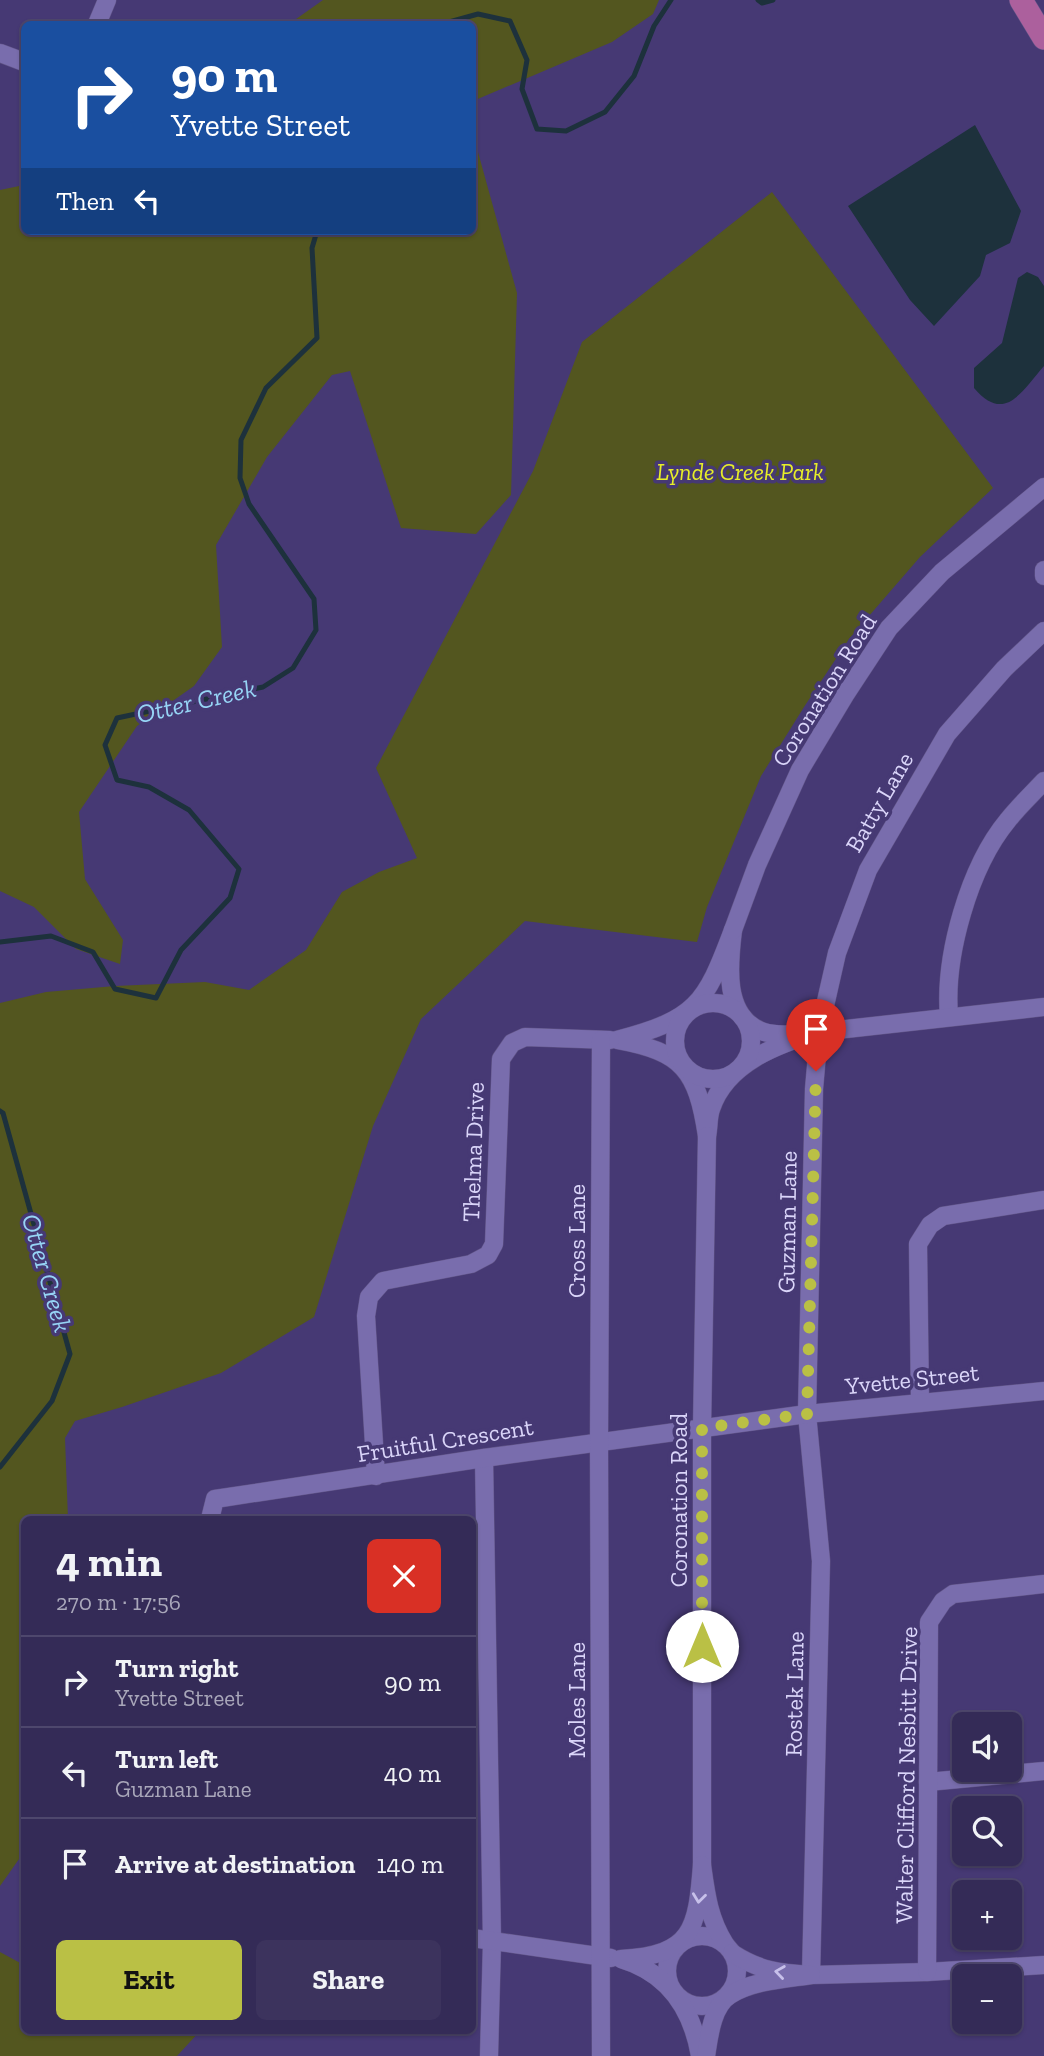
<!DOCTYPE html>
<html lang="en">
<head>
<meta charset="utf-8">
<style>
  body { margin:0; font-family:"Zilla Slab",serif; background:#3c335d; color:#f1f3f6; height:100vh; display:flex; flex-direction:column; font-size:26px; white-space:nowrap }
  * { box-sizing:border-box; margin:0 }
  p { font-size:23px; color:#a9a7ba }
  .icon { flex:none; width:38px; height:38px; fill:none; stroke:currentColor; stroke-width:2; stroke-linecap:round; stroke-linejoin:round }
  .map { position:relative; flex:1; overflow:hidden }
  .sheet { position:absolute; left:21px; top:1516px; width:455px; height:518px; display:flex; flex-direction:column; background:#342b57; border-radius:10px; box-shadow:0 2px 5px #0004,0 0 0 2px #4e476d }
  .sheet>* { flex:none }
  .banner { position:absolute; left:21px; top:21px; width:455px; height:214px; border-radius:10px; box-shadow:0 2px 5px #0004,0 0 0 2px #4e476d; background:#1a4fa0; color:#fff; overflow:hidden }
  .fabs { position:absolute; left:952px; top:1712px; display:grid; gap:14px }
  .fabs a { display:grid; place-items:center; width:70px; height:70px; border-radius:10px; background:#342b57; box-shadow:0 2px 5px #0004,0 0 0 2px #4e476d; font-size:35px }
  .pin { position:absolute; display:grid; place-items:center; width:60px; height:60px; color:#fff; margin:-72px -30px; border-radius:50% 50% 50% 0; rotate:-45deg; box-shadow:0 0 7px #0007 }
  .pin .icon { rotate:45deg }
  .me { position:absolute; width:77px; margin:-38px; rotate:0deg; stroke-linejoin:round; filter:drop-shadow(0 0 5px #0008) }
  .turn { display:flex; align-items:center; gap:24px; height:147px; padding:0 35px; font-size:32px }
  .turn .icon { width:91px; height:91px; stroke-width:2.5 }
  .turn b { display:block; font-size:49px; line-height:60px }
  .then { display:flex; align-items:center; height:66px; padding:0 35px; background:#0003; gap:14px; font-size:26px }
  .round { display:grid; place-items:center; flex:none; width:74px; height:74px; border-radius:10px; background:#3c335d }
  .head { display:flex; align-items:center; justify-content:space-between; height:119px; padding:0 35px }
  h1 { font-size:42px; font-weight:700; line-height:52px }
  .primary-button { display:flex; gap:14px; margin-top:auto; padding:14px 35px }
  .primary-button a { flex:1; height:80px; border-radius:10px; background:#bac045; color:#111; font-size:28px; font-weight:700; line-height:80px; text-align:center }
  .primary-button a+a { background:#3c335d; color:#f1f3f6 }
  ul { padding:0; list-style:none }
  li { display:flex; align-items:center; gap:21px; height:91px; padding:0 35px; border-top:2px solid #4e476d }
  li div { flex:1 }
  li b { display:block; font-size:26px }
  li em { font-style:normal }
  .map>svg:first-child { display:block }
  .green { fill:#53561f }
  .water { fill:#1d313c }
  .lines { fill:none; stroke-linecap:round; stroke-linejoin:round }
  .stream { stroke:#1d313c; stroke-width:5 }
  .minor-casing { stroke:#615587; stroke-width:19 }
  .major-casing { stroke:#615587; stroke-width:24 }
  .minor { stroke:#796dad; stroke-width:18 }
  .major { stroke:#ac609d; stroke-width:23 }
  .oneway { stroke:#c7c0ea }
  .route { stroke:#bac045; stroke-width:12; stroke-dasharray:0 21.6 }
  .labels { text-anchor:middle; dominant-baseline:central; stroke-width:7; stroke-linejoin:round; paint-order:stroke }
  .park-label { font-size:24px; font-style:italic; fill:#e7ee28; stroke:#463974 }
  .street-label { font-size:24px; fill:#dad5f9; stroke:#463974 }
  .water-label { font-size:26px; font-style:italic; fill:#96d4f5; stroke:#463974 }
</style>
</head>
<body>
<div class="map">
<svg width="1044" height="2056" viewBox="0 0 1044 2056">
  <rect width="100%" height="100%" fill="#463974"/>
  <g class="green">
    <polygon points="323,0 659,0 653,14 612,42 473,101 473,134 517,293 511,495 476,534 401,528 350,371 332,375 267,457 216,545 222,647 194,686 137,726 79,812 85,879 123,940 120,964 76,949 34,907 0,891 0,190 24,185 24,231 472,231 472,24 289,24"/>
    <polygon points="772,192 993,488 920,557 849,639 804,707 761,776 707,907 697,942 525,921 421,1019 373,1126 314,1317 221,1373 122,1407 75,1421 65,1438 68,1519 24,1519 24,1852 0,1886 0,1003 46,992 115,986 205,982 249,990 306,950 342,892 379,872 417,858 376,768 533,471 582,342"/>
    <polygon points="0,1952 24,1965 24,2030 201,2030 177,2056 0,2056"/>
  </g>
  <g class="water">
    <polygon points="975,125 1021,211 1010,243 986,255 980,276 934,326 910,300 848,206"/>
    <path d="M 1027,272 L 1038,277 L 1044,286 L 1044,366 C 1021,392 1005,424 974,388 L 974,368 L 1002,343 L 1018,278 Z"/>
  </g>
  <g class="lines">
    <g class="stream">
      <polyline points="758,0 762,3 773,0"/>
      <polyline points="442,24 478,14 510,21 527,60 522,89 537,129 566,131 605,112 634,76 654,26 671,0"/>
      <polyline points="0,942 51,936 93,952 115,989 156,998 181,950 230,898 239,869 189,810 149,787 117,780 105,745 117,718 263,687 293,668 316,630 314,599 249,504 240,478 241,440 266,388 317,338 312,248 317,231"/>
      <polyline points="0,1111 3,1113 70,1354 52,1401 0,1467"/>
    </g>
    <g class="minor-casing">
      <g id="minor">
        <polyline points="97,24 107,0"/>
        <polyline points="0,53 24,62"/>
        <polyline points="1044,570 1044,576"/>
        <polyline points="1044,631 1004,669 947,734 868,870 837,953 819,1032 814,1089 807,1414 821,1561 811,1975 927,1972 1044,1965"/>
        <path d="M 733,930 C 729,963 722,1018 764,1032 C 781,1037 802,1033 819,1032 C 778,1044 726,1063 711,1109 C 708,1117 709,1127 707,1136 C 697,1070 683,1052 617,1040 C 696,1019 705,1005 733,930 Z"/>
        <polyline points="733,930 757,865 800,770 845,695 889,628 942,572 1044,487"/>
        <circle cx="713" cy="1041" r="38"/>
        <path d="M 949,1016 C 944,956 969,867 1008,820 C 1019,806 1032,794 1044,781"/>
        <polyline points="819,1032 1044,1007"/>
        <polyline points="920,1403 918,1244 930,1225 943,1216 1044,1200"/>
        <polyline points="484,1458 492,1942 489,2056"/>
        <polyline points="376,1476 366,1316 369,1297 383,1281 471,1264 488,1255 494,1244 501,1059 512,1043 525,1037 610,1040"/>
        <polyline points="210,1519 215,1499 484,1458 807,1414 1044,1391"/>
        <polyline points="928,1782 1044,1771"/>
        <polyline points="702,1865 702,1428 707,1136"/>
        <circle cx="702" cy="1971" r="35"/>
        <polyline points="472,1938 611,1958"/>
        <polyline points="927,1972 929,1622 943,1601 953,1594 1044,1584"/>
        <polyline points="601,2056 599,1442 601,1040"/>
        <path d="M 700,2056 C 692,2008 668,1973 621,1959 C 693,1955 697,1929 702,1865 C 706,1894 709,1919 725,1944"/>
        <path d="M 706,2056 C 709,2037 712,2006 730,1995 C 752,1981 785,1979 811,1975 C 779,1973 760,1971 732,1953"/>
      </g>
    </g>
    <g class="major-casing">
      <polyline id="major" points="1021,0 1044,38"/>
    </g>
    <use href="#minor" class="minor"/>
    <use href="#major" class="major"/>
  </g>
  <defs><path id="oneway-chevron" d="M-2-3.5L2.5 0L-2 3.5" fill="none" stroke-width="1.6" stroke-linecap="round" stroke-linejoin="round" transform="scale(1.75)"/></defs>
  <g class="oneway">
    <use href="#oneway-chevron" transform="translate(699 1898) rotate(97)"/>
    <use href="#oneway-chevron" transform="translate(780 1972) rotate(-172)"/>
  </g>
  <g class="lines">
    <polyline class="route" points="702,1646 702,1428 807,1414 816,1071"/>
  </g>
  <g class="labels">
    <g class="park-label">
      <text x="740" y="471">Lynde Creek Park</text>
    </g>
    <g class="street-label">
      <text transform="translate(824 690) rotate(-58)">Coronation Road</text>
      <text transform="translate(879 802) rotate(-60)">Batty Lane</text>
      <text transform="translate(473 1152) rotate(-88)">Thelma Drive</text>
      <text transform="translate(787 1222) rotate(-89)">Guzman Lane</text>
      <text transform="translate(576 1241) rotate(-90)">Cross Lane</text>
      <text transform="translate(912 1379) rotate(-6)">Yvette Street</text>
      <text transform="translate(445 1440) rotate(-9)">Fruitful Crescent</text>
      <text transform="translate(678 1500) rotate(-90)">Coronation Road</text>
      <text transform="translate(794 1694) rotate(-89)">Rostek Lane</text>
      <text transform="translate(576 1700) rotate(-90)">Moles Lane</text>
      <text transform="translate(906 1775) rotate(-89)">Walter Clifford Nesbitt Drive</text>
    </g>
    <g class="water-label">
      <text transform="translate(196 701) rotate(-13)">Otter Creek</text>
      <text transform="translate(47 1273) rotate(74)">Otter Creek</text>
    </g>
  </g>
</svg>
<div class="fabs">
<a><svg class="icon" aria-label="sound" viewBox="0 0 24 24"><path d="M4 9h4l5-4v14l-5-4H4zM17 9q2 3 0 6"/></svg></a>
<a><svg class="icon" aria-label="search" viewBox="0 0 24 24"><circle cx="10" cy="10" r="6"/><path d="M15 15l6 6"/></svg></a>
<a>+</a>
<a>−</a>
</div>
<div class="pin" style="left:816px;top:1071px;background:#d93025"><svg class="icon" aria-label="arrive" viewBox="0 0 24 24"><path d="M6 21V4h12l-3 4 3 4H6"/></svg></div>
<svg class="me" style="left:702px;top:1646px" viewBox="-20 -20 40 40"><circle r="19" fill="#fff"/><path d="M0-13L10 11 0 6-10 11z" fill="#bac045"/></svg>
<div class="banner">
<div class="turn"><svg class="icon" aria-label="right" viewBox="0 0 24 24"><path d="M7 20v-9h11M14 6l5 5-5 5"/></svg><div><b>90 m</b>Yvette Street</div></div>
<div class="then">Then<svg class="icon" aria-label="left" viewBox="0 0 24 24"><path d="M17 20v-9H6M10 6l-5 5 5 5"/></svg></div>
</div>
<section class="sheet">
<div class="head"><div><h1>4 min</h1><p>270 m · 17:56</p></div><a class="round" style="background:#d93025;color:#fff"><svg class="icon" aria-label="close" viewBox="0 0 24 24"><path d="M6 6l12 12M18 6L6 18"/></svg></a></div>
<ul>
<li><svg class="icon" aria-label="right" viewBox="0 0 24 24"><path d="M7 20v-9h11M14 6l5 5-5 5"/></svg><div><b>Turn right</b><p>Yvette Street</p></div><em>90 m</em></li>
<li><svg class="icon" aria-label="left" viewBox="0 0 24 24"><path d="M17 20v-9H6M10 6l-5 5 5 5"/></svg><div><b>Turn left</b><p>Guzman Lane</p></div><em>40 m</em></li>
<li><svg class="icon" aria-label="arrive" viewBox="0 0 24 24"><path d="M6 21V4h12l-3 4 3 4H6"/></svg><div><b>Arrive at destination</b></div><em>140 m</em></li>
</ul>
<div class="primary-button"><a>Exit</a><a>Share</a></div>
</section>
</div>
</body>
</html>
